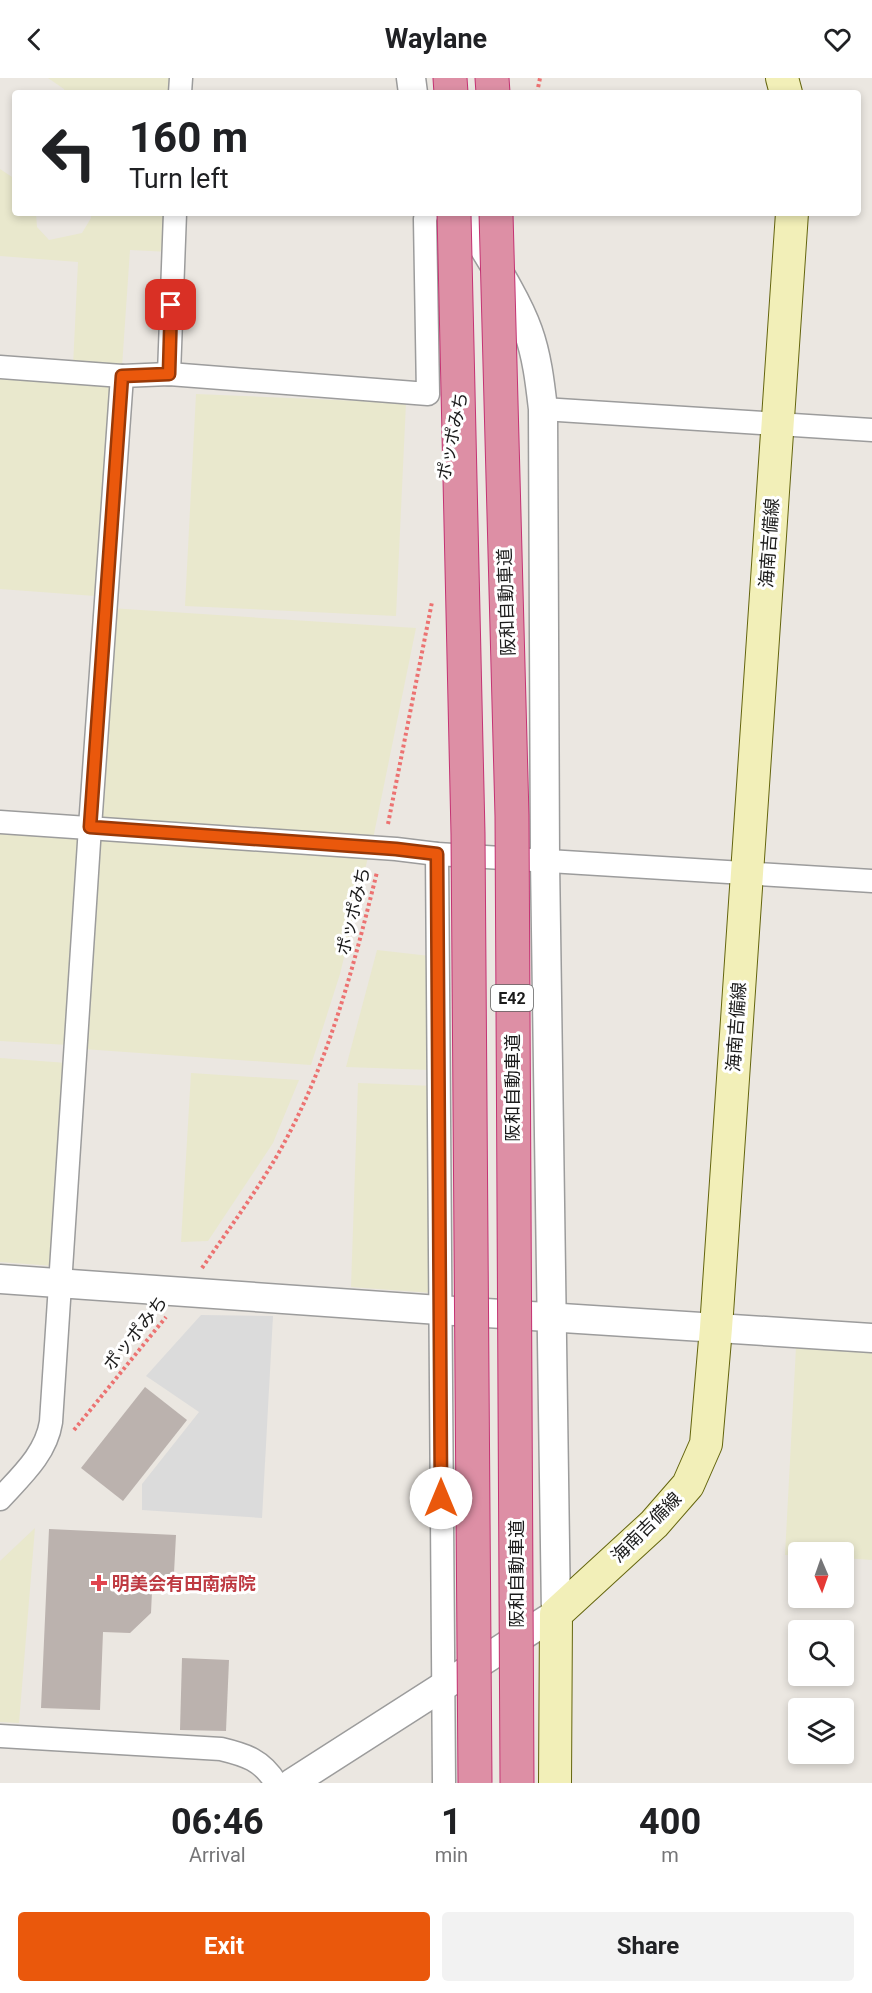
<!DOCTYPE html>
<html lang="en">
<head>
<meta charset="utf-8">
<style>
  body { margin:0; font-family:Roboto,"Noto Sans JP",sans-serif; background:#f2f2f2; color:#202124; height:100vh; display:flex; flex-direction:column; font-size:22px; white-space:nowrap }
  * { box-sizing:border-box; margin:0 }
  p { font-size:20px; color:#757577 }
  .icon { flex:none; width:33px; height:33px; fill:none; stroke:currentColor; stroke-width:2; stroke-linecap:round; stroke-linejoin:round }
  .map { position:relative; height:1705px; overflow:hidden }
  .drawer { display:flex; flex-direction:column; background:#fff; flex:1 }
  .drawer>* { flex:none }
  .guide { position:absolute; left:12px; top:12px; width:849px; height:126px; border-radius:6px; box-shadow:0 3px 9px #0003; background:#fff; color:#202124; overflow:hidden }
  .needle { width:39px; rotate:178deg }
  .tools { position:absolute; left:788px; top:1464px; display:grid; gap:12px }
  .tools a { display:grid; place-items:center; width:66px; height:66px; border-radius:6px; background:#fff; box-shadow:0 3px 9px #0003; font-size:30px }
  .pin { position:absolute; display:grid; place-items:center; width:51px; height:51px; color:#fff; margin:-26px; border-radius:12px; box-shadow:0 3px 9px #0006 }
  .me { position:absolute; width:66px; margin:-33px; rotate:0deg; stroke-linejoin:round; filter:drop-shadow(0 0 4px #0008) }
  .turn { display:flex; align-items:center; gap:21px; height:126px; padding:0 18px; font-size:27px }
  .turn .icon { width:78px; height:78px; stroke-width:2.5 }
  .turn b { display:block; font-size:42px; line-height:51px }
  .eta { display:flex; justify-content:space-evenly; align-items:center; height:102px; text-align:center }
  .eta b { font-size:36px; font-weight:700; line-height:42px }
  .button { display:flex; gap:12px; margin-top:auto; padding:12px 18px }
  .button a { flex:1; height:69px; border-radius:6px; background:#ea580c; color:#fff; font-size:24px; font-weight:700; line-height:69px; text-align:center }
  .button a+a { background:#f2f2f2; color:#202124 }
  header { display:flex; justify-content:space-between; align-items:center; height:78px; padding:0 18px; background:#fff; font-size:27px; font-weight:700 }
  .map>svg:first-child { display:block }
  .farmland { fill:#e9e8cd }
  .parking { fill:#dbdbdb }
  .building { fill:#bbb2ae }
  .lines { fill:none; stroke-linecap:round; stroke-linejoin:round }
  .minor-casing { stroke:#9c9c9c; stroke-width:25 }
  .tertiary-casing { stroke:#9c9c9c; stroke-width:31 }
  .secondary-casing { stroke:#64650e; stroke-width:34 }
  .motorway-casing { stroke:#c43373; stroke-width:35 }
  .path { stroke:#ec7271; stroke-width:4; stroke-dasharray:3 3; stroke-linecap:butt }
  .minor { stroke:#fff; stroke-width:22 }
  .tertiary { stroke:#fff; stroke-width:28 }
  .secondary { stroke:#f2efb8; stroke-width:32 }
  .motorway { stroke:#dd8fa5; stroke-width:33 }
  .motorway-bridge-casing { stroke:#c43373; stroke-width:35; stroke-linecap:butt }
  .motorway-bridge { stroke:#dd8fa5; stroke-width:33 }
  .route-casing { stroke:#983908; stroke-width:15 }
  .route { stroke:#ea580c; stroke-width:10 }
  .health-dot { fill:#e0444e; stroke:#fff; stroke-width:2 }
  .labels { text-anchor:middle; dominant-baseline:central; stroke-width:6; stroke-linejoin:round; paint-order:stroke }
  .shield { fill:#fff; stroke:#5f5f5f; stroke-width:1.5 }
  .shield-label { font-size:16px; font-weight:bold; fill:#1b1b1b }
  .street-label { font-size:18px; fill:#1b1b1b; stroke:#fff }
  .health-label { font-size:18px; font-weight:bold; fill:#be3a42; stroke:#fff; text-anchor:start }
</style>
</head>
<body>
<header><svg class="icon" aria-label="back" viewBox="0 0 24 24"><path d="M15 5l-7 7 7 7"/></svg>Waylane<svg class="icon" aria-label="heart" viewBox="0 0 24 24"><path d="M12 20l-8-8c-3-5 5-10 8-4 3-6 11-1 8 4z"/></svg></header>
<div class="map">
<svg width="872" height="1705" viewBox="0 0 872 1705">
  <rect width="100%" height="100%" fill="#ebe7e1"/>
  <g class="farmland">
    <polygon points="48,0 175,0 175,15 65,15 64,11"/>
    <polygon points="0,91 15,101 15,135 36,135 37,149 49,162 82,155 91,140 91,135 171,135 170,174 130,172 122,289 73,288 78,184 0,178"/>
    <polygon points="0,296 110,303 95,518 0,511"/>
    <polygon points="196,316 406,325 396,538 185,528"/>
    <polygon points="110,530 416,550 373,761 97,743"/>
    <polygon points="0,750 84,755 68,967 0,963"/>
    <polygon points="98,755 369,775 340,896 311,987 83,971"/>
    <polygon points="377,872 430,878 431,992 346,989"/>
    <polygon points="0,980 67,985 54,1188 0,1184"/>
    <polygon points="191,995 299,1002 273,1065 208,1163 181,1164"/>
    <polygon points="358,1005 434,1008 432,1215 351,1209"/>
    <polygon points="796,1269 872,1273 872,1482 843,1480 843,1474 798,1474 798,1478 785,1477"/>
    <polygon points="35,1450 19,1645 0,1644 0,1483"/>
  </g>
  <polygon class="parking" points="201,1237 273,1238 262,1440 142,1432 142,1406 199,1334 146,1298"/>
  <g class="building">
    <polygon points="145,1309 187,1342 123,1423 81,1390"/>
    <polygon points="49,1451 176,1457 173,1514 152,1513 151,1535 130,1555 103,1554 100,1632 41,1630"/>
    <polygon points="182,1580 229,1582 226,1653 180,1652"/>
  </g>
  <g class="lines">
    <g class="minor-casing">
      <g id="minor">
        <polyline points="180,15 181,0"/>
        <polyline points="0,289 122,298 169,296 428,316 425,141 427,135"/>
        <polyline points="169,296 175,135"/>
        <polyline points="543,331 872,352"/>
        <polyline points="0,744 396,771 437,776 872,803"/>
        <polyline points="437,776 444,1705"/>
        <path d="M 0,1421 C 21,1398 46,1376 51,1344 L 90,749 L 122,298"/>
        <path d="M 0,1658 L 221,1671 C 246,1677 262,1682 276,1705"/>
      </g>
    </g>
    <g class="tertiary-casing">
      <g id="tertiary">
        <polyline points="411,0 413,15"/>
        <polyline points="0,1201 439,1232 872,1260"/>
        <path d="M 292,1705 L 556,1536 L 545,783 L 543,331 C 540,305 537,278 528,253 C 515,216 483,170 463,135"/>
      </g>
    </g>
    <g class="secondary-casing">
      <g id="secondary">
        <polyline points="782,0 786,15"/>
        <polyline points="555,1705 556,1536 654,1446 688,1407 706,1366 716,1250 792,135"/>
      </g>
    </g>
    <g class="motorway-casing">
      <g id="motorway">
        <polyline points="450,0 451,15"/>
        <polyline points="492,0 493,15"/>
      </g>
    </g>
    <g class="path">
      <polyline points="537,15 540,0"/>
      <polyline points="388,746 432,524"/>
      <path d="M 202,1190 C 228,1152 255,1116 278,1076 C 328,988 353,891 377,794"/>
      <polyline points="74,1352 166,1239"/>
    </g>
    <use href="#minor" class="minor"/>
    <use href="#tertiary" class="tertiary"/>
    <use href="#secondary" class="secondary"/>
    <use href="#motorway" class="motorway"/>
    <g class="motorway-bridge-casing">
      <g id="motorway-bridge">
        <polyline points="454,135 468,756 475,1705"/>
        <polyline points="496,135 512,738 517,1705"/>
      </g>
    </g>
    <use href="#motorway-bridge" class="motorway-bridge"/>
  </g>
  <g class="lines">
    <g class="route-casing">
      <polyline id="route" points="171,227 169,296 122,298 90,749 396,771 437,776 441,1420"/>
    </g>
    <use href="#route" class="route"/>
  </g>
  <path class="health-dot" d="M96 1496h6v6h6v6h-6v6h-6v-6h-6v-6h6z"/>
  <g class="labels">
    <rect class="shield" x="491" y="907" width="42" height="26" rx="4.5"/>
    <g class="shield-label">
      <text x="512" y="920">E42</text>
    </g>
    <g class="street-label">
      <text transform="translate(452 358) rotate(-78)">ポッポみち</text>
      <text transform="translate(769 465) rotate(-86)">海南吉備線</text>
      <text transform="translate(506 524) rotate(-92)">阪和自動車道</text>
      <text transform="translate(353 833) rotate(-76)">ポッポみち</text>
      <text transform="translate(736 949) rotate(-86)">海南吉備線</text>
      <text transform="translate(512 1010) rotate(-90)">阪和自動車道</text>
      <text transform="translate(135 1255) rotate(-51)">ポッポみち</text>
      <text transform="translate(646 1449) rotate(-45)">海南吉備線</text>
      <text transform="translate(516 1496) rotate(-90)">阪和自動車道</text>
    </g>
    <g class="health-label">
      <text x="112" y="1505">明美会有田南病院</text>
    </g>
  </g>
</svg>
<div class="tools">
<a><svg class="needle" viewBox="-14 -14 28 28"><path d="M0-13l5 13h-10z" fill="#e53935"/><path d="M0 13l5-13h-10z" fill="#757577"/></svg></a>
<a><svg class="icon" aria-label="search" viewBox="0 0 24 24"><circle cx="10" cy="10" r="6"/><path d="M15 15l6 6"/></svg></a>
<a><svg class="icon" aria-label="layers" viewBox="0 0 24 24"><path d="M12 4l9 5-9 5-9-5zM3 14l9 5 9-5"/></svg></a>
</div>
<div class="pin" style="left:171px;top:227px;background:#d93025"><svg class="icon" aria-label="arrive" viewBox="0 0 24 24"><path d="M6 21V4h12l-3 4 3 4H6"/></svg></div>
<svg class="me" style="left:441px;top:1420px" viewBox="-20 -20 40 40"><circle r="19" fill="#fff"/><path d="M0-13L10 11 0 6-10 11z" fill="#ea580c"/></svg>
<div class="guide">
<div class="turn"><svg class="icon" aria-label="left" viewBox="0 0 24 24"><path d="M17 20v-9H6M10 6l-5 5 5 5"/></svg><div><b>160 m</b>Turn left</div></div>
</div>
</div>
<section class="drawer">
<div class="eta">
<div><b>06:46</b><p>Arrival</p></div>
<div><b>1</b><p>min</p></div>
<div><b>400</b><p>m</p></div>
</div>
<div class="button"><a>Exit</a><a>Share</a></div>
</section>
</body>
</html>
